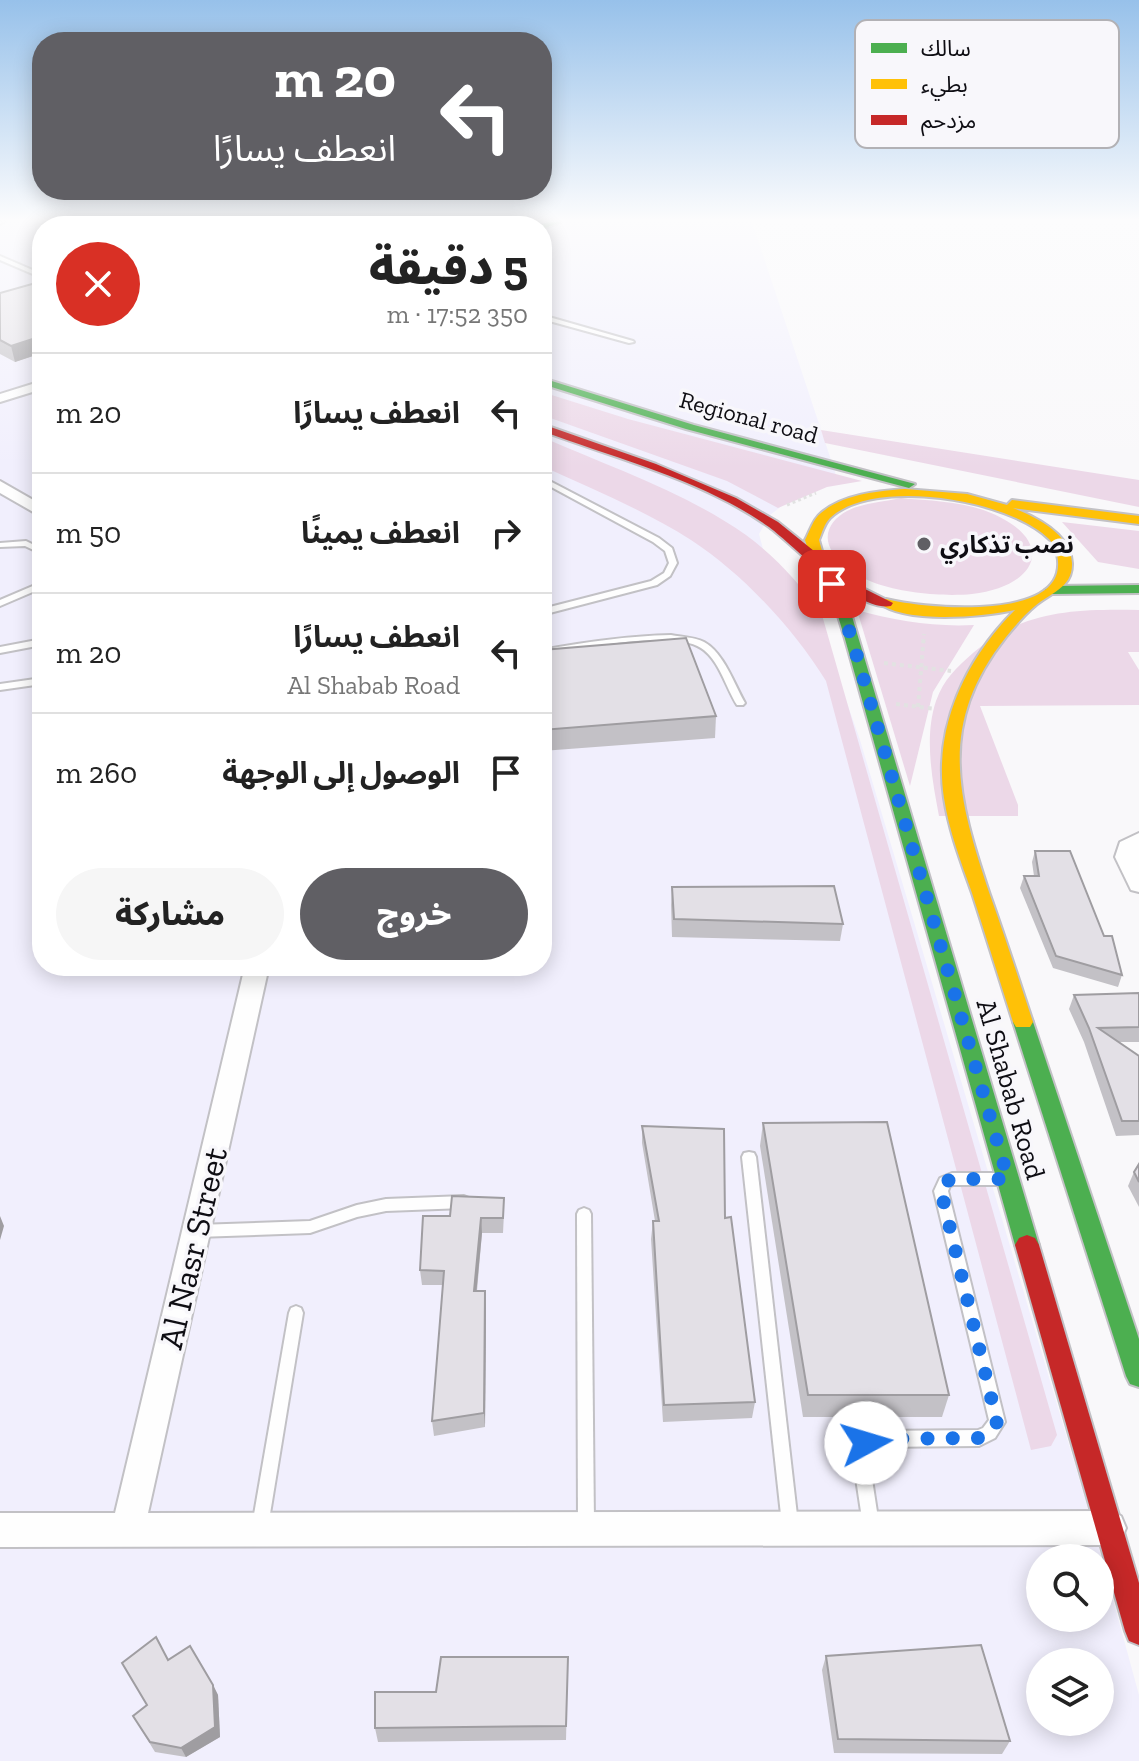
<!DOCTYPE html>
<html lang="ar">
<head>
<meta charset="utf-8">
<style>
  body { margin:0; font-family:"Zilla Slab","Noto Sans Arabic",serif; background:#f6f6f6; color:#222; direction:rtl; height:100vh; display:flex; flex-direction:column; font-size:30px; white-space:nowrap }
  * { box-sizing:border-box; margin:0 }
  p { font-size:26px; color:#767676 }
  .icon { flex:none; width:44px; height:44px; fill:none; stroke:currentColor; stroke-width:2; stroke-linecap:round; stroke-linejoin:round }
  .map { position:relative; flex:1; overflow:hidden; direction:ltr }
  .sheet { position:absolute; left:32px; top:216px; width:520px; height:760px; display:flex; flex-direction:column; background:#fff; border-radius:32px; box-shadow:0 4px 20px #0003; direction:rtl }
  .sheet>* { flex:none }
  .banner { position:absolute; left:32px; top:32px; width:520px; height:168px; border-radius:32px; box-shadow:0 4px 20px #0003; direction:rtl; background:#605f64; color:#fff; overflow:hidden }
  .controls { position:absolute; left:1026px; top:1544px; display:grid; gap:16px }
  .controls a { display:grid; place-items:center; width:88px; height:88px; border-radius:50%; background:#fff; box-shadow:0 4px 20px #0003; font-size:40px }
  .pin { position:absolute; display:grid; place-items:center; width:68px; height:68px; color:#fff; margin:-34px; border-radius:16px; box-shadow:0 4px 12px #0006 }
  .me { position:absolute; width:88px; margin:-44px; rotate:84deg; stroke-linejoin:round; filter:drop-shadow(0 0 6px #0008) }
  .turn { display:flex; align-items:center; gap:28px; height:168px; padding:0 24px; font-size:36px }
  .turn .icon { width:104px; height:104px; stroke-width:2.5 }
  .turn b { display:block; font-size:56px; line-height:68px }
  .round { display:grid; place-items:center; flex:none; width:84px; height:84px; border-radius:42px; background:#f6f6f6 }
  .head { display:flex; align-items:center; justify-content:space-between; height:136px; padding:0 24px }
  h1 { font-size:48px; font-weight:800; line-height:60px }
  .action { display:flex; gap:16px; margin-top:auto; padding:16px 24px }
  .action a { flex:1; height:92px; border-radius:48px; background:#605f64; color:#fff; font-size:32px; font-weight:800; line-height:92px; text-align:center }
  .action a+a { background:#f6f6f6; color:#222 }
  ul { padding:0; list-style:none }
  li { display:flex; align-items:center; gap:24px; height:120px; padding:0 24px; border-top:2px solid #e0e0e0 }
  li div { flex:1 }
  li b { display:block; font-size:30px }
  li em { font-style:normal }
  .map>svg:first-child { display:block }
  .built { fill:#f1effd; fill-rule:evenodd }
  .green { fill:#ecd8e8 }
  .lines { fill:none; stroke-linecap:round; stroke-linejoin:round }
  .lane-casing { stroke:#c2c1c5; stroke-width:4 }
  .street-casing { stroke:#c2c1c5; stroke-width:4 }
  .fast-casing { stroke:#c2c1c5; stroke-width:4 }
  .slow-casing { stroke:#c2c1c5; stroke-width:4 }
  .jam-casing { stroke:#c2c1c5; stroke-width:4 }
  .path-far1 { stroke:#e2e2e2; stroke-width:3; stroke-dasharray:3 3; stroke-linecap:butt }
  .path { stroke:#e2e2e2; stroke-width:4; stroke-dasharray:4 4; stroke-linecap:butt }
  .lane { fill:#fefefe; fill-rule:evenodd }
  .street { fill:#fefefe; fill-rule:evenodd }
  .fast { fill:#4caf50; fill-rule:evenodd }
  .slow { fill:#ffc107; fill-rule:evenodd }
  .jam { fill:#c62828; fill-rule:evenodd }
  .wall { fill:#c3c1c6 }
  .shaded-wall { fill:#9f9da1 }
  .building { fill:#e3e0e6; stroke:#9f9da1; stroke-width:2 }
  .route { stroke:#1a73e8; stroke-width:14; stroke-dasharray:0 25.2 }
  .poi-dot { fill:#605f64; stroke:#f8f7fb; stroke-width:3 }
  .labels { text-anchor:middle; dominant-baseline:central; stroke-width:7; stroke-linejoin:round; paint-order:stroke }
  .far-street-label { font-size:24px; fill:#0e0d13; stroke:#f8f7fb }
  .far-poi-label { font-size:24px; font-weight:bold; fill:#0e0d13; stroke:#f8f7fb; text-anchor:start }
  .street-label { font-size:28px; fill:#0e0d13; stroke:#f8f7fb }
  .near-street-label { font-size:34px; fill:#0e0d13; stroke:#f8f7fb }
  .key { fill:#f8f7fb; stroke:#b2b1b5; stroke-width:2 }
  .key-label { font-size:22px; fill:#0e0d13 }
</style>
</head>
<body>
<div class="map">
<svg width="1139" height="1761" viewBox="0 0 1139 1761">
  <rect width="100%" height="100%" fill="#f9f8fa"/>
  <path class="built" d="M 0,222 L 752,222 L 837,478 L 800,492 L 770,515 L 759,534 L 763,549 L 816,615 L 860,740 L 1091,1519 L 1139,1695 L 1139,1761 L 0,1761 ZM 42,226 L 542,226 L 542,966 L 42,966 ZM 1040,1558 L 1100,1558 L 1100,1618 L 1040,1618 ZM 1040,1662 L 1100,1662 L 1100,1722 L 1040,1722 Z"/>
  <g class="green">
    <polygon points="542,392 628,419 862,481 827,487 778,508 727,481 542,415"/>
    <polygon points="821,430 1139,480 1139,507 825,443"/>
    <path d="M 542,437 C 610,467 685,492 746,535 C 776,557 801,585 822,615 L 1057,1435 L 1051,1446 L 1031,1450 L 826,681 C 793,628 743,574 691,540 C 644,510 592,489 542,466 Z"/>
    <path d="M 901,498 C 931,501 963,501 991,513 C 1059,542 1036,587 972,594 C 932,598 845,590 829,545 C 824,530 834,518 847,511 C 862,503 884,502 901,498 Z"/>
    <polygon points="1062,522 1139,531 1139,569 1098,562"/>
    <path d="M 857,610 C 896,621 933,627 974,625 L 933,692 L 910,786 Z"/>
    <path d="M 1139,610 L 1139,652 L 1128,652 L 1139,670 L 1139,705 L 980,706 L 1018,805 L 1018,816 L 939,816 C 932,779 924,737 936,701 C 944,679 956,668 973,653 C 1023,610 1075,609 1139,610 Z"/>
  </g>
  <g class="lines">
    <g class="lane-casing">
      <g id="lane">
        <polygon points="0,222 4,222 0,224"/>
        <polygon points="309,222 318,222 306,226 297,226"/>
        <polygon points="343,222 352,222 340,226 331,226"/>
        <polygon points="396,222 404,222 413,226 405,226"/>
        <polygon points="0,256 42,274 42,278 0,260"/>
        <polygon points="542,315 633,341 634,342 629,343 542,319"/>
        <polygon points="542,477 659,538 672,548 677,563 670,576 657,585 542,615 542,609 651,581 664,573 669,563 665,551 653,542 542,482"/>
        <polygon points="26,541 42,549 42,554 25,546 0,547 0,543"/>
        <polygon points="42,582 42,588 0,606 0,600"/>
        <path d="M 671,635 C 682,637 694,637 704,642 C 724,653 734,684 745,703 L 743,705 L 737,705 C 726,688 719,659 701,648 C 672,629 576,649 542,656 L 542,650 C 585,642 627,636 671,635 Z"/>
        <polygon points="42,639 42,645 0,653 0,647"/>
        <polygon points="42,678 42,684 0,690 0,684"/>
        <polygon points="749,1152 754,1153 756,1157 798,1524 796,1530 790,1532 784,1530 782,1524 742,1157 744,1153"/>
        <polygon points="952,1173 1003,1173 1008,1175 1010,1179 1008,1183 1003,1185 953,1185 950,1186 948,1191 1005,1422 995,1438 979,1446 876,1447 872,1448 868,1453 879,1525 877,1531 871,1533 865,1531 863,1525 852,1452 860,1438 876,1431 978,1430 983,1428 989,1420 934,1191 940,1178"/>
        <polygon points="464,1196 469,1198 471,1202 469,1206 464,1208 386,1211 357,1217 310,1233 197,1237 192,1235 190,1231 192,1227 197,1225 310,1221 357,1205 386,1199"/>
        <polygon points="584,1208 589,1210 591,1214 594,1524 592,1530 586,1532 580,1530 578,1524 577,1214 579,1210"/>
        <polygon points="296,1306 301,1308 303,1313 268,1526 266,1532 260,1534 254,1532 252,1526 289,1313 291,1308"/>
      </g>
    </g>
    <g class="street-casing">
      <g id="street">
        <polygon points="460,222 475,222 481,226 466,226"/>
        <polygon points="42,381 42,389 0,402 0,394"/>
        <polygon points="0,481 42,505 42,517 0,493"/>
        <polygon points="1139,833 1139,892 1131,890 1115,857 1120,842"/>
        <polygon points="245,966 269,966 148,1513 1109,1511 1121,1516 1126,1528 1121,1540 1109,1545 0,1547 0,1513 115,1513"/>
      </g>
    </g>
    <g class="fast-casing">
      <g id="fast">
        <polygon points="118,222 129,222 136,226 124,226"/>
        <polygon points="548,222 561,222 542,229 538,226"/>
        <polygon points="542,378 694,425 915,484 909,488 686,429 542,384"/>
        <polygon points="823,561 830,565 848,603 1039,1245 1035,1252 1027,1255 1019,1252 1015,1245 845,639 834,603 816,565"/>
        <polygon points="1139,585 1139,593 1052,594 1045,590 1052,586"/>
        <polygon points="1023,1015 1030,1017 1033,1022 1139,1339 1139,1387 1130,1384 1126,1376 1013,1022 1016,1017"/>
      </g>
    </g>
    <g class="slow-casing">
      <g id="slow">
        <polygon points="49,222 60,222 67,226 55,226"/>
        <path d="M 905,489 L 967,494 L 1007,505 L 1012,500 L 1139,516 L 1139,524 L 1013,508 C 1036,517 1071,534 1072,563 C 1073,588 1050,593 1035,606 C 1024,615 1015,626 1006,637 C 936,725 958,799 990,895 C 1005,937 1019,980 1033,1022 L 1030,1027 L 1016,1027 L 1013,1022 C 999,979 986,936 972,893 C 961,862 949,831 944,798 C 933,727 966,659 1015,610 C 982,617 906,624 879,603 L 886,599 C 921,608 1044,620 1057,573 C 1060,562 1057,547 1049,539 C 1009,499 873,477 830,518 C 824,524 822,533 819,540 L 824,558 L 822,561 L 812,561 L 805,540 C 810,531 813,519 821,513 C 843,494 878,491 905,489 Z"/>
      </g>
    </g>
    <g class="jam-casing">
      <g id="jam">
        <path d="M 542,424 L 656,464 L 736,498 L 778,522 L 855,584 L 893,603 L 891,606 C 856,612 796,547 769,527 C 703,480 617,459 542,431 Z"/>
        <polygon points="1027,1235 1035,1238 1039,1245 1139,1583 1139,1645 1129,1641 1125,1631 1015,1245 1019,1238"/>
      </g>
    </g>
    <polyline class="path-far1" points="787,505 816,493"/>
    <g class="path">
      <polyline points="884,663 951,671"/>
      <polyline points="896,704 935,709"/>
      <polyline points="918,707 924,634"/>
    </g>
    <use href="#lane" class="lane"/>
    <use href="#street" class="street"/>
    <use href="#fast" class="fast"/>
    <use href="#slow" class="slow"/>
    <use href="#jam" class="jam"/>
  </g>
  <g class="wall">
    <polygon points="42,283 42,353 15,362 0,354 0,293"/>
    <polygon points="542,650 716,716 715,738 542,751"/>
    <polygon points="1035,851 1104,936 1122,975 1118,987 1053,968 1020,888 1024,876 1034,876 1032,862"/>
    <polygon points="672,887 843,924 840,941 672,937 671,905"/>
    <polygon points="1139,993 1139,1042 1118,1042 1139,1056 1139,1135 1116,1136 1084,1042 1069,1009 1074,995"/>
    <polygon points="763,1123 949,1395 942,1417 803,1417 760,1146"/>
    <polygon points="642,1126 725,1218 755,1402 752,1418 663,1422 651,1239 653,1221 655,1221 642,1143"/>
    <polygon points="1139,1164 1139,1207 1128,1186 1134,1172"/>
    <polygon points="504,1213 503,1233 482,1233 477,1291 485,1291 486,1306 485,1427 434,1436 432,1421 443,1285 422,1285 420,1270 450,1216"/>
    <polygon points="826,1656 1010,1741 1002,1754 834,1753 822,1670"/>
    <polygon points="568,1657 566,1740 378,1742 375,1728 436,1692"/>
    <polygon points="168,1660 213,1685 218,1695 220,1737 186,1757 155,1752 133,1716 147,1705 122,1663"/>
  </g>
  <g class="shaded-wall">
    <polygon points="42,336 42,353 15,362 11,346"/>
    <polygon points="0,1216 4,1226 0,1240"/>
    <polygon points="481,1218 482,1233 475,1306 474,1291"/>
    <polygon points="485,1291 486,1306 485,1427 484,1413"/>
    <polygon points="213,1685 218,1695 220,1737 186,1757 181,1748"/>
  </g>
  <g class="building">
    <polygon points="39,282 42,283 42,336 11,346 0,340 0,293"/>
    <polygon points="686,638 716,716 542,730 542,650"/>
    <polygon points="1035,851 1070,851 1104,936 1112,936 1122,975 1056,956 1024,876 1039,876"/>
    <polygon points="834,886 843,924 674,919 672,887"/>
    <polygon points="1139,993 1139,1027 1098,1028 1139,1056 1139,1121 1122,1121 1089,1028 1074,995"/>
    <polygon points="887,1122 949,1395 808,1395 763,1123"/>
    <polygon points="642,1126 724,1129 725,1218 731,1217 755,1402 664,1405 653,1221 659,1221"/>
    <polygon points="1139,1164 1139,1182 1134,1172"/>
    <polygon points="452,1196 504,1198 503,1218 481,1218 474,1291 485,1291 484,1413 432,1421 444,1271 420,1270 423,1216 450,1216"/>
    <polygon points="156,1637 168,1660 190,1646 213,1685 215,1727 181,1748 150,1742 133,1716 147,1705 122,1663"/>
    <polygon points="981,1645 1010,1741 838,1739 826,1656"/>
    <polygon points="441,1657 568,1657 566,1726 375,1728 375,1692 436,1692"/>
  </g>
  <linearGradient id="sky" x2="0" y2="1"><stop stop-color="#97c1ea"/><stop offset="0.47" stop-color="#fcfcfd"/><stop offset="1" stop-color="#fcfcfd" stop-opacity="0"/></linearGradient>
  <rect width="1139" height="468" fill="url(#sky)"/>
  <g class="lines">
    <polyline class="route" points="832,584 852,639 1008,1179 952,1179 945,1182 941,1191 997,1422 989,1433 979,1438 876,1439 866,1443"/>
  </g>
  <circle class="poi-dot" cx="924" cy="544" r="8"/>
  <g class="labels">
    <g class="far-street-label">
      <text transform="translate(749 417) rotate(15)">Regional road</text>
    </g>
    <g class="far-poi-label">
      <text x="940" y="544">نصب تذكاري</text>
    </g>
    <g class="street-label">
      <text transform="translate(1011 1089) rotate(74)">Al Shabab Road</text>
    </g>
    <g class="near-street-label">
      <text transform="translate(193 1248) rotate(-77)">Al Nasr Street</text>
    </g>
  </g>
  <rect x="855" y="20" width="264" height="128" rx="12" class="key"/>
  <rect x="871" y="43" width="36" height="10" fill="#4caf50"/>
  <rect x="871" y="79" width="36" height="10" fill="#ffc107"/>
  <rect x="871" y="115" width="36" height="10" fill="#c62828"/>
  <g class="key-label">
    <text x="921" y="56">سالك</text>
    <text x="921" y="92">بطيء</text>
    <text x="921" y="128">مزدحم</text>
  </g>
</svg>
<div class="controls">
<a><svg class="icon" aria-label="search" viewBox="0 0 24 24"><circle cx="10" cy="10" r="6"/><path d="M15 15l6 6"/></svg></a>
<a><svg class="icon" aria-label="layers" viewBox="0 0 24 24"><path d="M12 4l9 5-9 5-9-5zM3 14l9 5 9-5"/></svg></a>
</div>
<div class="pin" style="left:832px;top:584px;background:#d93025"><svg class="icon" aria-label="arrive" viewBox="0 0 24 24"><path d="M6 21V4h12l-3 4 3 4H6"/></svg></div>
<svg class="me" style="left:866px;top:1443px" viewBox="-20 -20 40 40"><circle r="19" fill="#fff"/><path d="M0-13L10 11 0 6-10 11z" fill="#1a73e8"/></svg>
<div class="banner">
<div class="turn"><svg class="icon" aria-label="left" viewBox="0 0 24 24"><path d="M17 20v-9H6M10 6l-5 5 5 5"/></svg><div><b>20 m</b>انعطف يسارًا</div></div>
</div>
<section class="sheet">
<div class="head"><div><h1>5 دقيقة</h1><p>350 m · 17:52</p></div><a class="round" style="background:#d93025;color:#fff"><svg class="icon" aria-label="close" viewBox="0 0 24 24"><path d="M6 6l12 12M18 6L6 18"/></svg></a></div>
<ul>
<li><svg class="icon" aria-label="left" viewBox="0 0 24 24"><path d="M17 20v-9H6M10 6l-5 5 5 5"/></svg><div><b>انعطف يسارًا</b></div><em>20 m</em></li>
<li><svg class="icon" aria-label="right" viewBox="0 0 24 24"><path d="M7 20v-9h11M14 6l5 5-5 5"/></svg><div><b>انعطف يمينًا</b></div><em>50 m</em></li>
<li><svg class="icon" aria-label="left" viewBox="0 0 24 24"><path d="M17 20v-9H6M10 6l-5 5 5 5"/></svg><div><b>انعطف يسارًا</b><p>Al Shabab Road</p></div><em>20 m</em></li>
<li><svg class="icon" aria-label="arrive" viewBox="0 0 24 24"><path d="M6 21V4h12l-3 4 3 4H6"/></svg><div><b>الوصول إلى الوجهة</b></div><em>260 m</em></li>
</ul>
<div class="action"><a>خروج</a><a>مشاركة</a></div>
</section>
</div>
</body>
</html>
